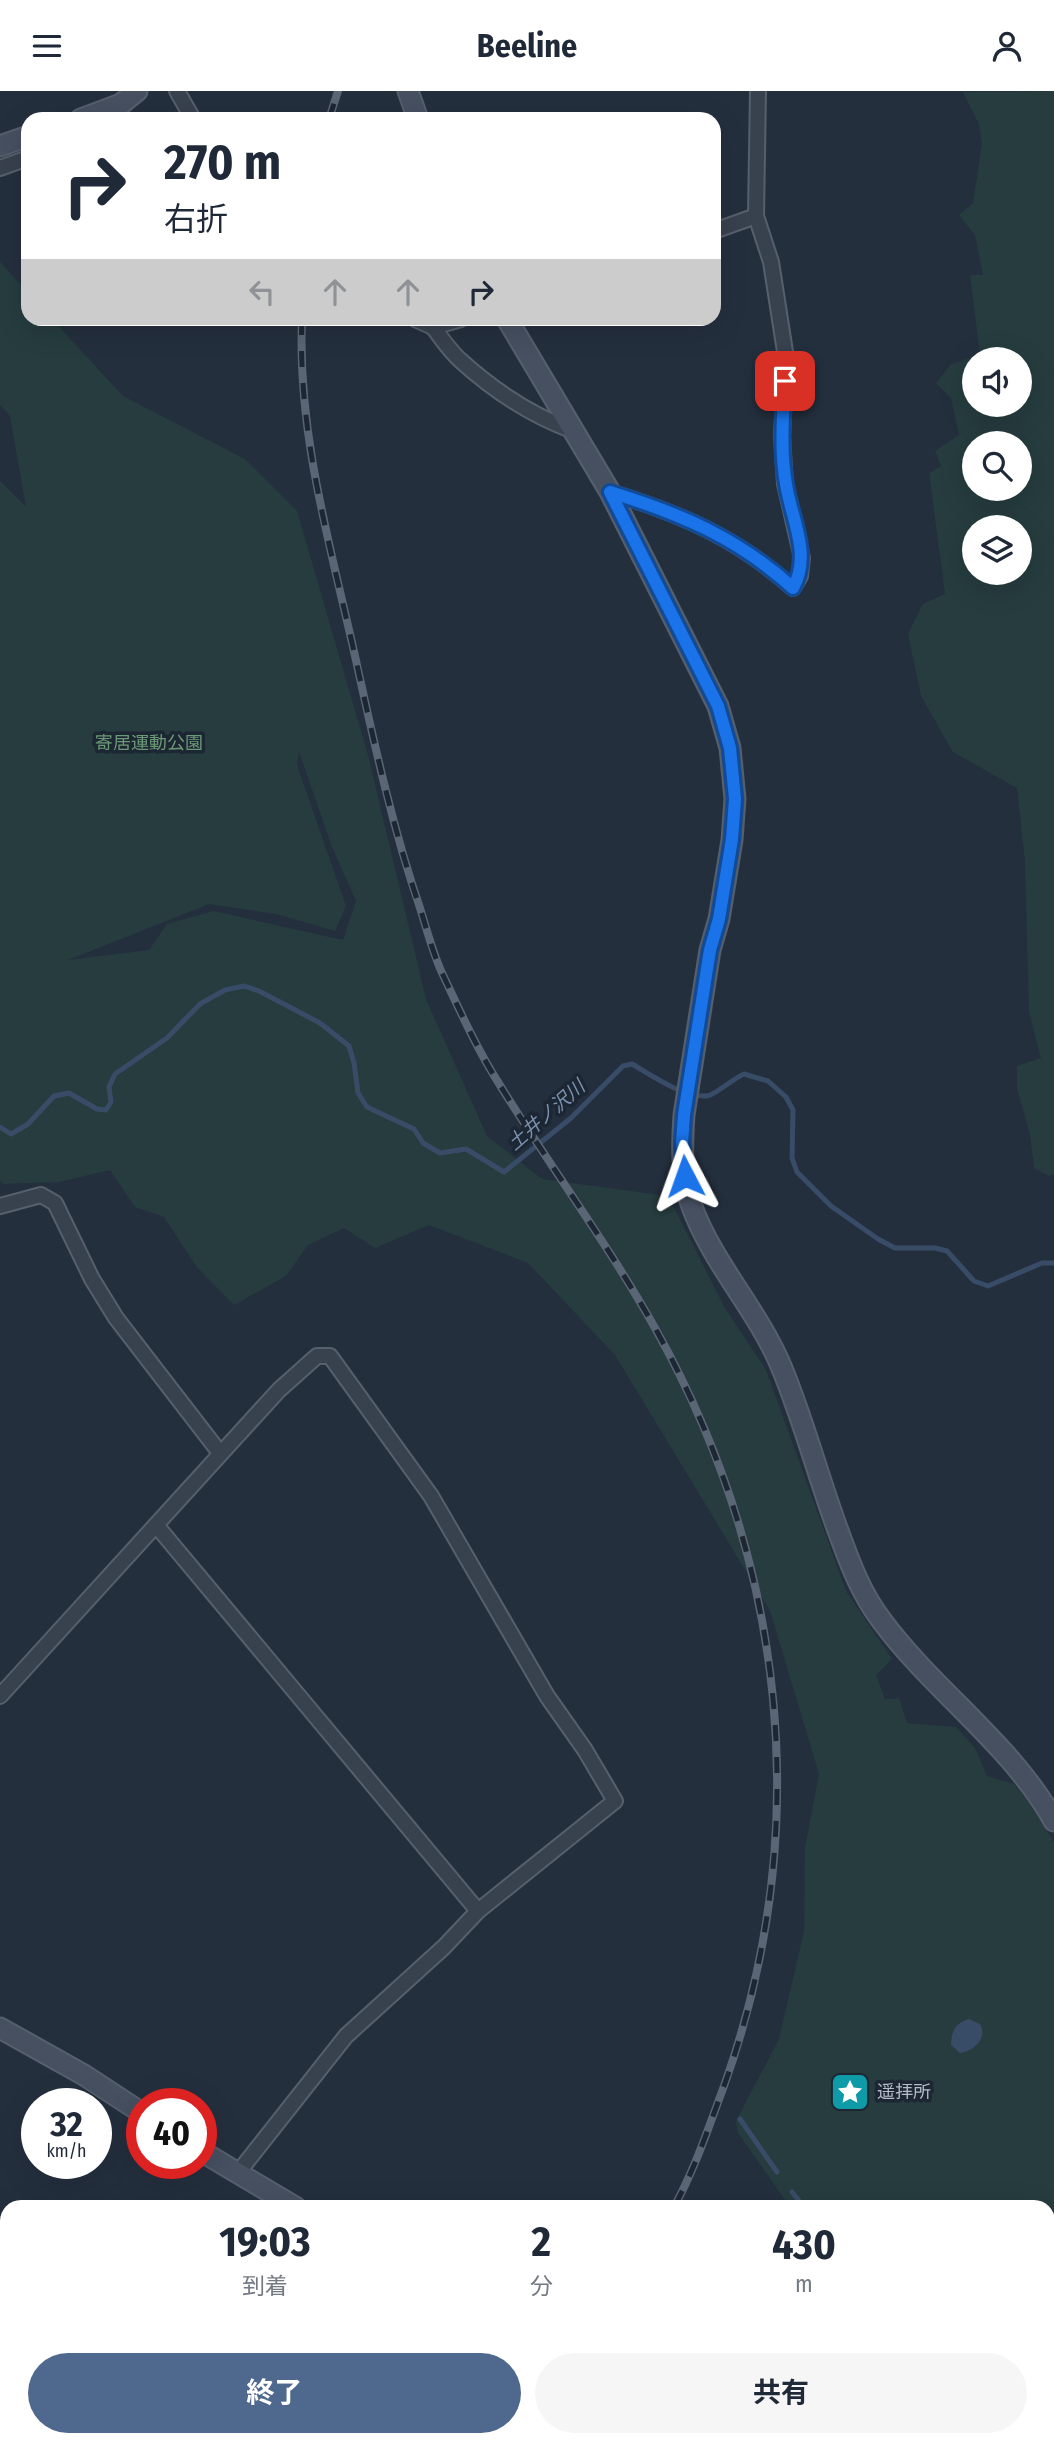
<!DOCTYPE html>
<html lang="ja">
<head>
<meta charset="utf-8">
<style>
  body { margin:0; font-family:"Fira Sans Condensed","Noto Sans JP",sans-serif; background:#f6f6f7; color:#1f2937; height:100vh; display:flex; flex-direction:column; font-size:26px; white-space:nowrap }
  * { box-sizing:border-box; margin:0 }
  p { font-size:23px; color:#747a83 }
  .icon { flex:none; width:38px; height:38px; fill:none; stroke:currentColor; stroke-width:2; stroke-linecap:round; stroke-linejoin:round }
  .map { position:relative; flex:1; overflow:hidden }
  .sheet { position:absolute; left:0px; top:2109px; width:1055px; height:247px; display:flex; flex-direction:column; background:#fff; border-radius:21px 21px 0 0; box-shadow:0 7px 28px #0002 }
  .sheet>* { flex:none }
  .top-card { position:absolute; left:21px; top:21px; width:700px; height:214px; border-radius:21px; box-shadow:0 7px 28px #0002; background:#fff; color:#1f2937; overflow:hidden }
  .controls { position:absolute; left:962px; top:256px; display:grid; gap:14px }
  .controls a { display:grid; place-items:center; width:70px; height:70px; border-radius:50%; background:#fff; box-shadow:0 7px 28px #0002; font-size:35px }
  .speed { position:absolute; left:21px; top:1997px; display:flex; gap:14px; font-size:35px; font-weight:700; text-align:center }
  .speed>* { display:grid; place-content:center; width:91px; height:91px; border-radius:50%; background:#fff; box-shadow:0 7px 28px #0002; line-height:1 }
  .speed small { font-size:18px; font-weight:400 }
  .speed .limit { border:10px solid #d22; background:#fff; color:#111 }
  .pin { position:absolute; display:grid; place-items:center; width:60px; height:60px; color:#fff; margin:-30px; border-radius:14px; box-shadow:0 4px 10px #0006 }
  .me { position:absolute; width:77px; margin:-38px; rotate:356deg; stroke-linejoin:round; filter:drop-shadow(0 0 5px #0008) }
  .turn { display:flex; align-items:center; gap:24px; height:147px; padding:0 28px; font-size:32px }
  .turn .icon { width:91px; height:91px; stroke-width:2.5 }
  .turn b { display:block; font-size:49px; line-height:60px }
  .lanes { display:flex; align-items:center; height:66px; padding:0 28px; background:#0003; justify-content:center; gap:35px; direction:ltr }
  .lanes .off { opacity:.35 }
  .eta { display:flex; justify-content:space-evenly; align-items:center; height:119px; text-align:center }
  .eta b { font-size:42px; font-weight:700; line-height:49px }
  .cta { display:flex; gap:14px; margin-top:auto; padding:14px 28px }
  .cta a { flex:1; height:80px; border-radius:42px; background:#4f688e; color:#fff; font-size:28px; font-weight:700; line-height:80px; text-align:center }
  .cta a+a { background:#f6f6f7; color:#1f2937 }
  header { display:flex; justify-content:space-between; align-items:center; height:91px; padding:0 28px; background:#fff; font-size:32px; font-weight:700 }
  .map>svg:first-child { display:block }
  .green { fill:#263c3f; fill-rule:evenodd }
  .water { fill:#394c67 }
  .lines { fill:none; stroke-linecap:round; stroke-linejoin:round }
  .stream { stroke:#394c67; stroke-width:5 }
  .street-casing { stroke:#565f6c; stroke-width:18 }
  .secondary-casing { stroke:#565f6c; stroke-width:23 }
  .street { stroke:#38414e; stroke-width:14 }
  .secondary { stroke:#465061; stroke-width:19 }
  .rail-casing { stroke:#5a6575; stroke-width:8 }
  .rail { stroke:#1d2633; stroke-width:5; stroke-dasharray:16; stroke-linecap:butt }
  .route-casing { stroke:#114b97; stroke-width:18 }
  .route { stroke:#1a73e8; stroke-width:12 }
  .labels { text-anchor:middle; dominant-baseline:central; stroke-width:7; stroke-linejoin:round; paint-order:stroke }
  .park-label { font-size:18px; fill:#6b9a76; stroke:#1d2633 }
  .poi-label { font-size:18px; fill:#b4bcc9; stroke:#1d2633; text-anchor:start }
  .water-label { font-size:19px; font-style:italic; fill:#7c92b1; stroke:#1d2633 }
</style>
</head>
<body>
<header><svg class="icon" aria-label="menu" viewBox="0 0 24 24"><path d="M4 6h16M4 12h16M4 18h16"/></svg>Beeline<svg class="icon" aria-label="person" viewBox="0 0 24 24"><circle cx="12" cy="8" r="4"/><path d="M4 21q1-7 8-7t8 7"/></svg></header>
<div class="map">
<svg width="1054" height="2355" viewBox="0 0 1054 2355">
  <rect width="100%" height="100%" fill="#242f3e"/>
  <g class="green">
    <path d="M 1054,0 L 1054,1083 L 1049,1085 L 1034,1077 L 1030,1043 L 1017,998 L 1017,975 L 1041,967 L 1029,921 L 1025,770 L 1017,697 L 953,661 L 921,605 L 908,543 L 923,513 L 945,503 L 929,382 L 941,375 L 935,360 L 959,344 L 951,307 L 936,292 L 951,273 L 980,264 L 970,184 L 983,184 L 975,144 L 959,124 L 973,112 L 982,52 L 979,33 L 963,1 ZM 975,268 L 1020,268 L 1020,313 L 975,313 ZM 975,352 L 1020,352 L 1020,397 L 975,397 ZM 975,436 L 1020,436 L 1020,481 L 975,481 Z"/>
    <path d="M 0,171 L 28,201 L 28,228 L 52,228 L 123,305 L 245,368 L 297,420 L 368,664 L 426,908 L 487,1045 L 542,1088 L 668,1105 L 725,1217 L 766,1279 L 846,1500 L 892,1568 L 876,1584 L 885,1608 L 899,1607 L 907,1632 L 956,1636 L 975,1657 L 987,1685 L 1014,1693 L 1029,1712 L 1054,1751 L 1054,2276 L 1048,2272 L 1048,2116 L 790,2116 L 738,2042 L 736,2030 L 779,1948 L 804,1840 L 805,1757 L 819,1683 L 770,1520 L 615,1264 L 528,1172 L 429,1134 L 375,1157 L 344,1137 L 308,1154 L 286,1185 L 234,1214 L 196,1175 L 164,1126 L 135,1116 L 110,1079 L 59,1091 L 4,1093 L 0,1089 L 0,390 L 26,416 L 10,325 L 0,314 ZM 299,661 L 332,756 L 356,810 L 343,849 L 213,820 L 167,833 L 149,859 L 68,869 L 209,813 L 276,823 L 335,840 L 346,815 L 297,674 Z"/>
    <polygon points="563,2349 623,2349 625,2355 570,2355"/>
  </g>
  <path class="water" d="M 969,1928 L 980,1933 C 988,1947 974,1960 960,1962 L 951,1954 C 951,1941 955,1932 969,1928 Z"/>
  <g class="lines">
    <g class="stream">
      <path d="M 0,1036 L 11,1043 L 28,1033 L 54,1005 L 69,1002 L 97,1018 L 106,1019 L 111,1011 L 109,996 L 115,983 L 167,947 L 200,913 L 225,899 L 244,895 L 259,900 L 320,932 L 349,955 L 354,972 L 358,1002 L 367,1016 L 414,1038 L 423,1052 L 440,1062 L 466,1058 L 504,1081 L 571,1027 L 623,975 L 632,973 C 651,984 684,1007 707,1005 C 715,1004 734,987 744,983 L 768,990 L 786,1006 L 793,1019 L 792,1067 L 797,1081 L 831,1115 L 878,1148 L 895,1157 L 935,1157 L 947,1160 L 974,1190 L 988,1195 L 1042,1172 L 1054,1172"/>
      <polyline points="740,2028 777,2081"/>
      <polyline points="792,2101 804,2116"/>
    </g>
    <g class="street-casing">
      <g id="street">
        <polyline points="177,0 193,28"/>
        <polyline points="0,77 28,67"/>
        <polyline points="714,140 756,125"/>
        <polyline points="415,228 433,236 461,228"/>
        <path d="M 433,236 C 441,247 450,260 460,269 C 493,299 532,325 574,340"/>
        <path d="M 610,401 C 681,423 737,447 793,497 L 800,485 L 802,467 L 785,393 L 782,345 L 786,267 L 771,171 L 756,125 L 758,0"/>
        <polyline points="0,1115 41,1104 55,1112 92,1188 116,1227 220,1362"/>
        <polyline points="156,1434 478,1820"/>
        <polyline points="0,1605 279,1299 317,1265 330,1265 431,1405 547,1605 585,1659 615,1710 478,1820 444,1856 346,1945 237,2083"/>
        <polyline points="1048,2281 1054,2286"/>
        <polyline points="398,2355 410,2348"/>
      </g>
    </g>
    <g class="secondary-casing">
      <g id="secondary">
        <polyline points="408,0 418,28"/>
        <polyline points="81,28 121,13 137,0"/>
        <polyline points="0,55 28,45"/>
        <path d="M 507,228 L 610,401 L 718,615 L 730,657 L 735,708 L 732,749 L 719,828 L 710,859 L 684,1024 C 682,1054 681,1085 691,1113 C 712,1172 757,1218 781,1275 C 804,1330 819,1389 840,1445 C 851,1475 862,1504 882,1530 C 933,1599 1012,1654 1054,1730"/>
        <polyline points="0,1937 84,1984 142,2022"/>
        <polyline points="201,2060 295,2116"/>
        <polyline points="538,2348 541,2355"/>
      </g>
    </g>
    <use href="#street" class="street"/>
    <use href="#secondary" class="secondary"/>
    <g class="rail-casing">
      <g id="rail">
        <polyline points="329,28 338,0"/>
        <path d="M 302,228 C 297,345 332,460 357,574 C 375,656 393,738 420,817 C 427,839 433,863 443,884 C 460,920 477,958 498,991 C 549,1074 608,1153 655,1237 C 787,1473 815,1740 724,1995 C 709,2035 695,2078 674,2116"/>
        <polyline points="499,2355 505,2348"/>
      </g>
    </g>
    <use href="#rail" class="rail"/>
  </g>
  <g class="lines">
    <g class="route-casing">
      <path id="route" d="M 685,1085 L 682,1052 L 684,1024 L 710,859 L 719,828 L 732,748 L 735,708 L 730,657 L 718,615 L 610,401 C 681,423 738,447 793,497 C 812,464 791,427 786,393 C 780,359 783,324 785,290"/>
    </g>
    <use href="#route" class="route"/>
  </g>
  <defs>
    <g id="sight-square" transform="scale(2.0125)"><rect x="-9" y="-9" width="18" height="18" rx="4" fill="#0f9aa8" stroke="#1d2633"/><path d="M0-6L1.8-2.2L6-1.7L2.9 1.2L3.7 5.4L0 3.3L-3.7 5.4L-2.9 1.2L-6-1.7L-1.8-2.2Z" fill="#fff"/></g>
  </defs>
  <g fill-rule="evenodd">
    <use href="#sight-square" x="850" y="2001"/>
  </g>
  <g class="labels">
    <g class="park-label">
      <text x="149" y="652">寄居運動公園</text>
    </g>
    <g class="poi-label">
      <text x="877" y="2001">遥拝所</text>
    </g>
    <g class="water-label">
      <text transform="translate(546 1024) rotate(-41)">土井ノ沢川</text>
    </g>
  </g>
</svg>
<div class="controls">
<a><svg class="icon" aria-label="sound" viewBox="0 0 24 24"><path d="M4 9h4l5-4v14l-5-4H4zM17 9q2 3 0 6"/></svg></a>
<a><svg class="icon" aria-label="search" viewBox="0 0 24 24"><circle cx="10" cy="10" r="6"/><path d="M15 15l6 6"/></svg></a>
<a><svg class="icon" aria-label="layers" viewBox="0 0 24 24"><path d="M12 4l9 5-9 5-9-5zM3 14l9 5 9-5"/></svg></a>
</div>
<div class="speed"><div>32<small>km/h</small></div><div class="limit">40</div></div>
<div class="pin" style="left:785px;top:290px;background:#d93025"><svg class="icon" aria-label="arrive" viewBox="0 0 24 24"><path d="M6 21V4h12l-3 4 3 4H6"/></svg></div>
<svg class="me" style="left:685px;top:1085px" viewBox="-20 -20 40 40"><path d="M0-17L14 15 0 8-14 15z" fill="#1a73e8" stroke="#fff" stroke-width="4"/></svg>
<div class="top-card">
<div class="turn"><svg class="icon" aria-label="right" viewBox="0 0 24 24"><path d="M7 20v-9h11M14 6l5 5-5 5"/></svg><div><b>270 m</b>右折</div></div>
<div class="lanes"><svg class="icon off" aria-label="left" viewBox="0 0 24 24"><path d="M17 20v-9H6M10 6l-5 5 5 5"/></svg><svg class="icon off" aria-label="ahead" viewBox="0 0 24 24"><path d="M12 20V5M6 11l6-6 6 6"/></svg><svg class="icon off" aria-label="ahead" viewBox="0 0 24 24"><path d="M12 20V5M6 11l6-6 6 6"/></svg><svg class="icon" aria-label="right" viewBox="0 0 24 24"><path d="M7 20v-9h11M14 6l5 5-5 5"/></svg></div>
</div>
<section class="sheet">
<div class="eta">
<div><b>19:03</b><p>到着</p></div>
<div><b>2</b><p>分</p></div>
<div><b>430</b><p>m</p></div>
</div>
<div class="cta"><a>終了</a><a>共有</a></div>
</section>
</div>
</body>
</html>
